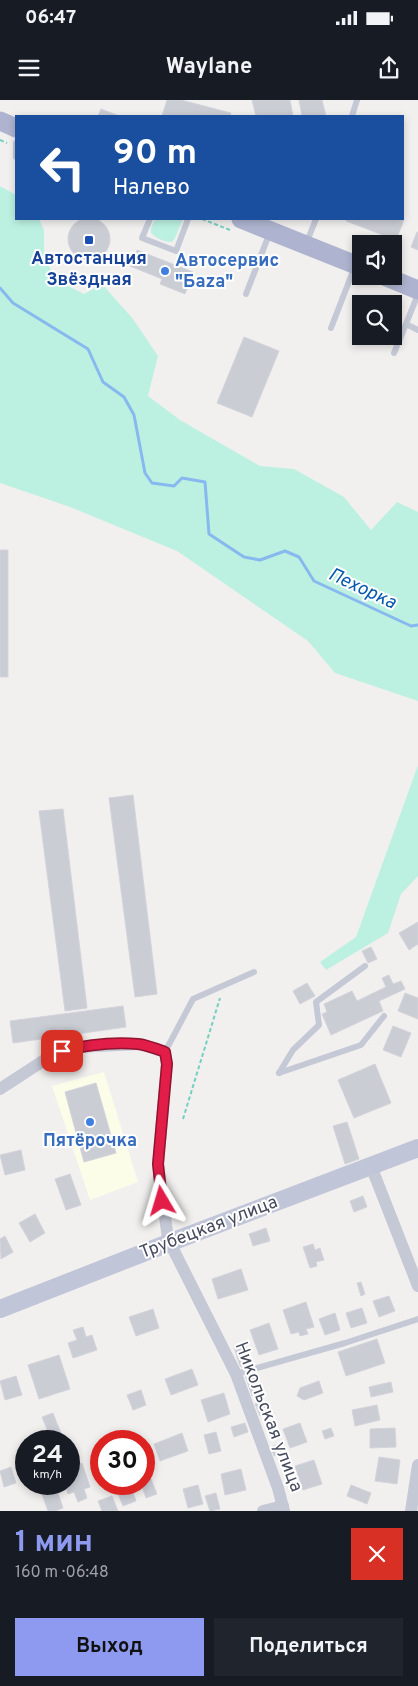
<!DOCTYPE html>
<html lang="ru">
<head>
<meta charset="utf-8">
<style>
  body { margin:0; font-family:Overpass,sans-serif; background:#20242c; color:#f1f3f6; height:100vh; display:flex; flex-direction:column; font-size:19px; white-space:nowrap }
  * { box-sizing:border-box; margin:0 }
  p { font-size:16px; color:#9ea1a6 }
  .icon { flex:none; width:28px; height:28px; fill:none; stroke:currentColor; stroke-width:2; stroke-linecap:round; stroke-linejoin:round }
  .map { position:relative; height:1411px; overflow:hidden }
  .sheet { display:flex; flex-direction:column; background:#171b24; flex:1 }
  .sheet>* { flex:none }
  .hud { position:absolute; left:15px; top:15px; width:389px; height:105px; border-radius:0px; box-shadow:0 2px 8px #0003; background:#1a4fa0; color:#fff; overflow:hidden }
  .tools { position:absolute; left:352px; top:135px; display:grid; gap:10px }
  .tools a { display:grid; place-items:center; width:50px; height:50px; border-radius:0px; background:#171b24; box-shadow:0 2px 8px #0003; font-size:25px }
  .speed { position:absolute; left:15px; top:1330px; display:flex; gap:10px; font-size:25px; font-weight:700; text-align:center }
  .speed>* { display:grid; place-content:center; width:65px; height:65px; border-radius:50%; background:#171b24; box-shadow:0 2px 8px #0003; line-height:1 }
  .speed small { font-size:12px; font-weight:400 }
  .speed .limit { border:8px solid #d22; background:#fff; color:#111 }
  .pin { position:absolute; display:grid; place-items:center; width:42px; height:42px; color:#fff; margin:-21px; border-radius:10px; box-shadow:0 2px 8px #0006 }
  .me { position:absolute; width:55px; margin:-28px; rotate:353deg; stroke-linejoin:round; filter:drop-shadow(0 0 4px #0008) }
  .turn { display:flex; align-items:center; gap:18px; height:105px; padding:0 15px; font-size:22px }
  .turn .icon { width:65px; height:65px; stroke-width:2.5 }
  .turn b { display:block; font-size:35px; line-height:42px }
  .round { display:grid; place-items:center; flex:none; width:52px; height:52px; border-radius:0px; background:#20242c }
  .head { display:flex; align-items:center; justify-content:space-between; height:85px; padding:0 15px }
  h1 { font-size:30px; font-weight:700; line-height:38px; color:#8d9aef }
  .action { display:flex; gap:10px; margin-top:auto; padding:10px 15px }
  .action a { flex:1; height:58px; border-radius:0px; background:#8d9aef; color:#111; font-size:20px; font-weight:700; line-height:58px; text-align:center }
  .action a+a { background:#20242c; color:#f1f3f6 }
  .status { display:flex; justify-content:space-between; align-items:center; height:35px; padding:0 25px; background:#171b24; direction:ltr }
  .status svg { height:14px; fill:currentColor }
  header { display:flex; justify-content:space-between; align-items:center; height:65px; padding:0 15px; background:#171b24; font-size:22px; font-weight:700 }
  .map>svg:first-child { display:block }
  .commercial { fill:#fcfde8 }
  .green { fill:#bcf1e1 }
  .lines { fill:none; stroke-linecap:round; stroke-linejoin:round }
  .stream { stroke:#87b9ef; stroke-width:3 }
  .building { fill:#cbcdd5; stroke:#d3d3db }
  .path { stroke:#73d0bf; stroke-width:2; stroke-dasharray:4 2.5; stroke-linecap:butt }
  .service { stroke:#c5c9d6; stroke-width:6 }
  .minor { stroke:#c5c9d6; stroke-width:12 }
  .secondary { stroke:#c1c5d8; stroke-width:18 }
  .primary { stroke:#aeb4cf; stroke-width:19 }
  .route-casing { stroke:#92132f; stroke-width:12 }
  .route { stroke:#e11d48; stroke-width:9 }
  .transit-dot { fill:#1a4fb4; stroke:#fff; stroke-width:2 }
  .shop-dot { fill:#3f7fe0; stroke:#fff; stroke-width:2 }
  .labels { text-anchor:middle; dominant-baseline:central; stroke-width:4; stroke-linejoin:round; paint-order:stroke }
  .transit-label { font-size:18px; font-weight:bold; fill:#164399; stroke:#fff }
  .shop-label { font-size:18px; font-weight:bold; fill:#366cbe; stroke:#fff; text-anchor:start }
  .street-label { font-size:18px; fill:#464b5d; stroke:#fff }
  .water-label { font-size:19px; font-style:italic; fill:#0758af; stroke:#fff }
</style>
</head>
<body>
<div class="status"><b>06:47</b><svg viewBox="0 0 49 12"><path d="M0 12V9h3v3zM5 12V6h3v6zM10 12V3h3v9zM15 12V0h3v12zM26 1h20v11H26zM47 4h2v5h-2z"/></svg></div>
<header><svg class="icon" aria-label="menu" viewBox="0 0 24 24"><path d="M4 6h16M4 12h16M4 18h16"/></svg>Waylane<svg class="icon" aria-label="share" viewBox="0 0 24 24"><path d="M12 15V3M7 8l5-5 5 5M5 13v7h14v-7"/></svg></header>
<div class="map">
<svg width="418" height="1411" viewBox="0 0 418 1411">
  <rect width="100%" height="100%" fill="#f2f0ef"/>
  <polygon class="commercial" points="104,972 138,1082 90,1100 52,986"/>
  <g class="green">
    <polygon points="0,86 16,95 16,119 39,119 44,130 44,158 58,181 84,194 102,184 133,219 158,256 148,296 180,320 260,366 294,369 344,397 371,430 397,402 418,412 418,601 335,573 308,541 177,451 70,407 0,383"/>
    <path d="M 155,119 L 183,119 L 175,138 L 172,142 C 164,142 157,139 151,133 L 151,128 Z"/>
    <polygon points="418,665 418,776 401,794 388,833 326,870 320,862 356,837"/>
  </g>
  <g class="lines">
    <polyline class="stream" points="0,188 13,203 88,249 103,282 124,297 134,315 145,373 152,383 174,386 182,378 205,382 209,434 244,457 260,460 285,451 299,457 314,481 411,526 418,525"/>
  </g>
  <g class="building">
    <polygon points="167,0 181,0 231,13 230,16 162,16"/>
    <polygon points="252,0 290,0 293,16 256,16"/>
    <polygon points="299,0 322,0 326,16 302,16"/>
    <polygon points="101,9 119,16 98,16"/>
    <circle cx="89" cy="139" r="21"/>
    <polygon points="347,119 400,119 404,120 396,140 346,121"/>
    <polygon points="417,132 418,132 418,150 411,147"/>
    <polygon points="137,150 193,172 185,194 160,184 162,179 130,166"/>
    <polygon points="244,237 279,251 252,317 217,303"/>
    <rect x="0" y="450" width="8" height="127"/>
    <polygon points="133,695 157,894 135,897 109,698"/>
    <polygon points="63,709 87,908 65,911 39,711"/>
    <polygon points="418,822 418,844 409,850 399,833"/>
    <polygon points="371,847 377,859 368,863 362,851"/>
    <polygon points="389,875 393,884 401,881 405,889 379,901 383,911 331,935 322,914 327,912 324,904 352,891 357,901 386,887 382,878"/>
    <polygon points="307,883 315,896 300,904 293,891"/>
    <polygon points="405,893 418,898 418,919 398,911"/>
    <polygon points="123,906 126,927 13,943 10,921"/>
    <polygon points="393,926 411,933 401,957 383,950"/>
    <polygon points="375,964 391,1003 354,1018 338,980"/>
    <polygon points="96,983 116,1053 84,1062 65,992"/>
    <polygon points="347,1022 359,1059 345,1064 333,1026"/>
    <polygon points="21,1050 25,1070 5,1075 0,1055"/>
    <polygon points="70,1074 81,1105 66,1110 55,1079"/>
    <polygon points="363,1096 367,1107 354,1112 350,1101"/>
    <polygon points="35,1114 45,1133 30,1142 19,1123"/>
    <polygon points="266,1128 270,1141 253,1146 249,1134"/>
    <polygon points="5,1136 13,1152 1,1159 0,1139"/>
    <polygon points="313,1144 315,1150 320,1148 324,1160 316,1162 317,1166 310,1168 303,1147"/>
    <polygon points="241,1169 248,1190 218,1199 212,1179"/>
    <polygon points="361,1182 365,1194 361,1196 357,1183"/>
    <polygon points="389,1196 395,1211 379,1217 373,1201"/>
    <polygon points="306,1202 314,1227 306,1229 308,1234 300,1236 299,1232 291,1234 283,1210"/>
    <polygon points="362,1208 367,1223 351,1228 346,1213"/>
    <polygon points="153,1209 159,1228 136,1236 129,1217"/>
    <polygon points="335,1213 340,1230 325,1235 319,1219"/>
    <polygon points="269,1223 278,1249 259,1255 250,1230"/>
    <polygon points="83,1227 86,1237 92,1235 97,1250 73,1258 68,1243 77,1240 73,1230"/>
    <polygon points="377,1239 385,1263 346,1276 338,1252"/>
    <polygon points="245,1244 252,1264 243,1267 240,1266 234,1247"/>
    <polygon points="59,1255 70,1289 39,1299 28,1265"/>
    <polygon points="192,1269 198,1285 171,1295 165,1279"/>
    <polygon points="254,1272 261,1293 252,1296 245,1275"/>
    <polygon points="16,1276 22,1295 5,1300 0,1281"/>
    <polygon points="319,1281 323,1293 304,1300 297,1296 300,1288"/>
    <polygon points="391,1282 393,1292 371,1297 369,1287"/>
    <polygon points="141,1290 146,1305 133,1310 127,1295"/>
    <polygon points="224,1293 230,1314 208,1322 201,1300"/>
    <polygon points="263,1301 268,1313 260,1316 255,1304"/>
    <polygon points="377,1305 380,1320 355,1326 352,1310"/>
    <polygon points="53,1313 64,1341 52,1341 42,1317"/>
    <polygon points="245,1323 248,1332 234,1337 231,1327"/>
    <polygon points="300,1323 307,1342 290,1348 283,1329"/>
    <polygon points="331,1328 334,1336 325,1339 322,1331"/>
    <polygon points="395,1328 396,1347 370,1348 370,1329"/>
    <polygon points="216,1332 221,1351 209,1354 204,1335"/>
    <polygon points="182,1333 188,1351 160,1361 154,1344"/>
    <polygon points="279,1344 282,1353 274,1356 271,1347"/>
    <polygon points="379,1357 400,1360 397,1384 375,1381"/>
    <polygon points="314,1360 322,1384 303,1390 295,1366"/>
    <polygon points="82,1363 90,1387 84,1389 87,1398 78,1402 74,1392 68,1394 65,1384 69,1384 69,1367"/>
    <polygon points="11,1367 16,1383 4,1387 0,1371"/>
    <polygon points="147,1369 157,1394 146,1398 141,1384 144,1384 144,1370"/>
    <polygon points="241,1369 246,1390 225,1395 221,1374"/>
    <polygon points="47,1384 55,1384 63,1408 55,1411 48,1411 39,1386"/>
    <polygon points="114,1384 130,1384 136,1401 123,1406"/>
    <polygon points="198,1385 203,1404 188,1408 183,1389"/>
    <polygon points="351,1385 371,1393 367,1404 347,1396"/>
    <polygon points="216,1393 220,1409 210,1411 205,1396"/>
    <polygon points="112,1396 118,1411 102,1411 98,1401"/>
  </g>
  <g class="lines">
    <g class="path">
      <polyline points="0,40 7,43"/>
      <polyline points="202,119 230,130"/>
      <polyline points="183,1019 220,898"/>
    </g>
    <g class="service">
      <polyline points="352,16 357,0"/>
      <polyline points="16,43 16,57"/>
      <polyline points="150,119 142,138 176,151 188,119"/>
      <polyline points="306,144 316,119"/>
      <polyline points="394,170 398,159"/>
      <polyline points="246,194 270,132"/>
      <polyline points="418,194 406,224 418,230"/>
      <polyline points="331,228 355,166"/>
      <polyline points="394,253 406,224"/>
      <polyline points="165,952 193,899 254,872"/>
      <polyline points="279,973 293,950 319,925 316,902 365,866"/>
      <polyline points="279,973 361,945 384,916"/>
      <polyline points="236,1274 345,1243 418,1219"/>
    </g>
    <g class="minor">
      <polyline points="0,989 46,959 77,947 140,944 165,952 167,964 158,1064 168,1139 236,1274 278,1388 284,1411"/>
      <polyline points="371,1066 418,1186"/>
      <polyline points="263,1411 283,1406"/>
      <polyline points="411,1411 418,1365"/>
    </g>
    <polyline class="secondary" points="0,1209 166,1144 418,1048"/>
    <g class="primary">
      <polyline points="0,21 16,28"/>
      <polyline points="241,119 361,167"/>
      <polyline points="384,176 418,190"/>
    </g>
  </g>
  <g class="lines">
    <g class="route-casing">
      <path id="route" d="M 62,951 C 86,945 114,942 138,944 C 147,945 157,949 165,952 L 167,964 L 158,1064 L 162,1101"/>
    </g>
    <use href="#route" class="route"/>
  </g>
  <rect class="transit-dot" x="84" y="135" width="10" height="10" rx="2.5"/>
  <g class="shop-dot">
    <circle cx="165" cy="171" r="5"/>
    <circle cx="90" cy="1022" r="5"/>
  </g>
  <g class="labels">
    <g class="transit-label">
      <text x="89" y="159">Автостанция<tspan x="89" dy="21">Звёздная</tspan></text>
    </g>
    <g class="shop-label">
      <text x="175" y="161">Автосервис<tspan x="175" dy="21">"Баzа"</tspan></text>
      <text x="90" y="1041" text-anchor="middle">Пятёрочка</text>
    </g>
    <g class="street-label">
      <text transform="translate(209 1128) rotate(-21)">Трубецкая улица</text>
      <text transform="translate(268 1317) rotate(69)">Никольская улица</text>
    </g>
    <g class="water-label">
      <text transform="translate(362 489) rotate(25)">Пехорка</text>
    </g>
  </g>
</svg>
<div class="tools">
<a><svg class="icon" aria-label="sound" viewBox="0 0 24 24"><path d="M4 9h4l5-4v14l-5-4H4zM17 9q2 3 0 6"/></svg></a>
<a><svg class="icon" aria-label="search" viewBox="0 0 24 24"><circle cx="10" cy="10" r="6"/><path d="M15 15l6 6"/></svg></a>
</div>
<div class="speed"><div>24<small>km/h</small></div><div class="limit">30</div></div>
<div class="pin" style="left:62px;top:951px;background:#d93025"><svg class="icon" aria-label="arrive" viewBox="0 0 24 24"><path d="M6 21V4h12l-3 4 3 4H6"/></svg></div>
<svg class="me" style="left:162px;top:1101px" viewBox="-20 -20 40 40"><path d="M0-17L14 15 0 8-14 15z" fill="#e11d48" stroke="#fff" stroke-width="4"/></svg>
<div class="hud">
<div class="turn"><svg class="icon" aria-label="left" viewBox="0 0 24 24"><path d="M17 20v-9H6M10 6l-5 5 5 5"/></svg><div><b>90 m</b>Налево</div></div>
</div>
</div>
<section class="sheet">
<div class="head"><div><h1>1 мин</h1><p>160 m · 06:48</p></div><a class="round" style="background:#d93025;color:#fff"><svg class="icon" aria-label="close" viewBox="0 0 24 24"><path d="M6 6l12 12M18 6L6 18"/></svg></a></div>
<div class="action"><a>Выход</a><a>Поделиться</a></div>
</section>
</body>
</html>
